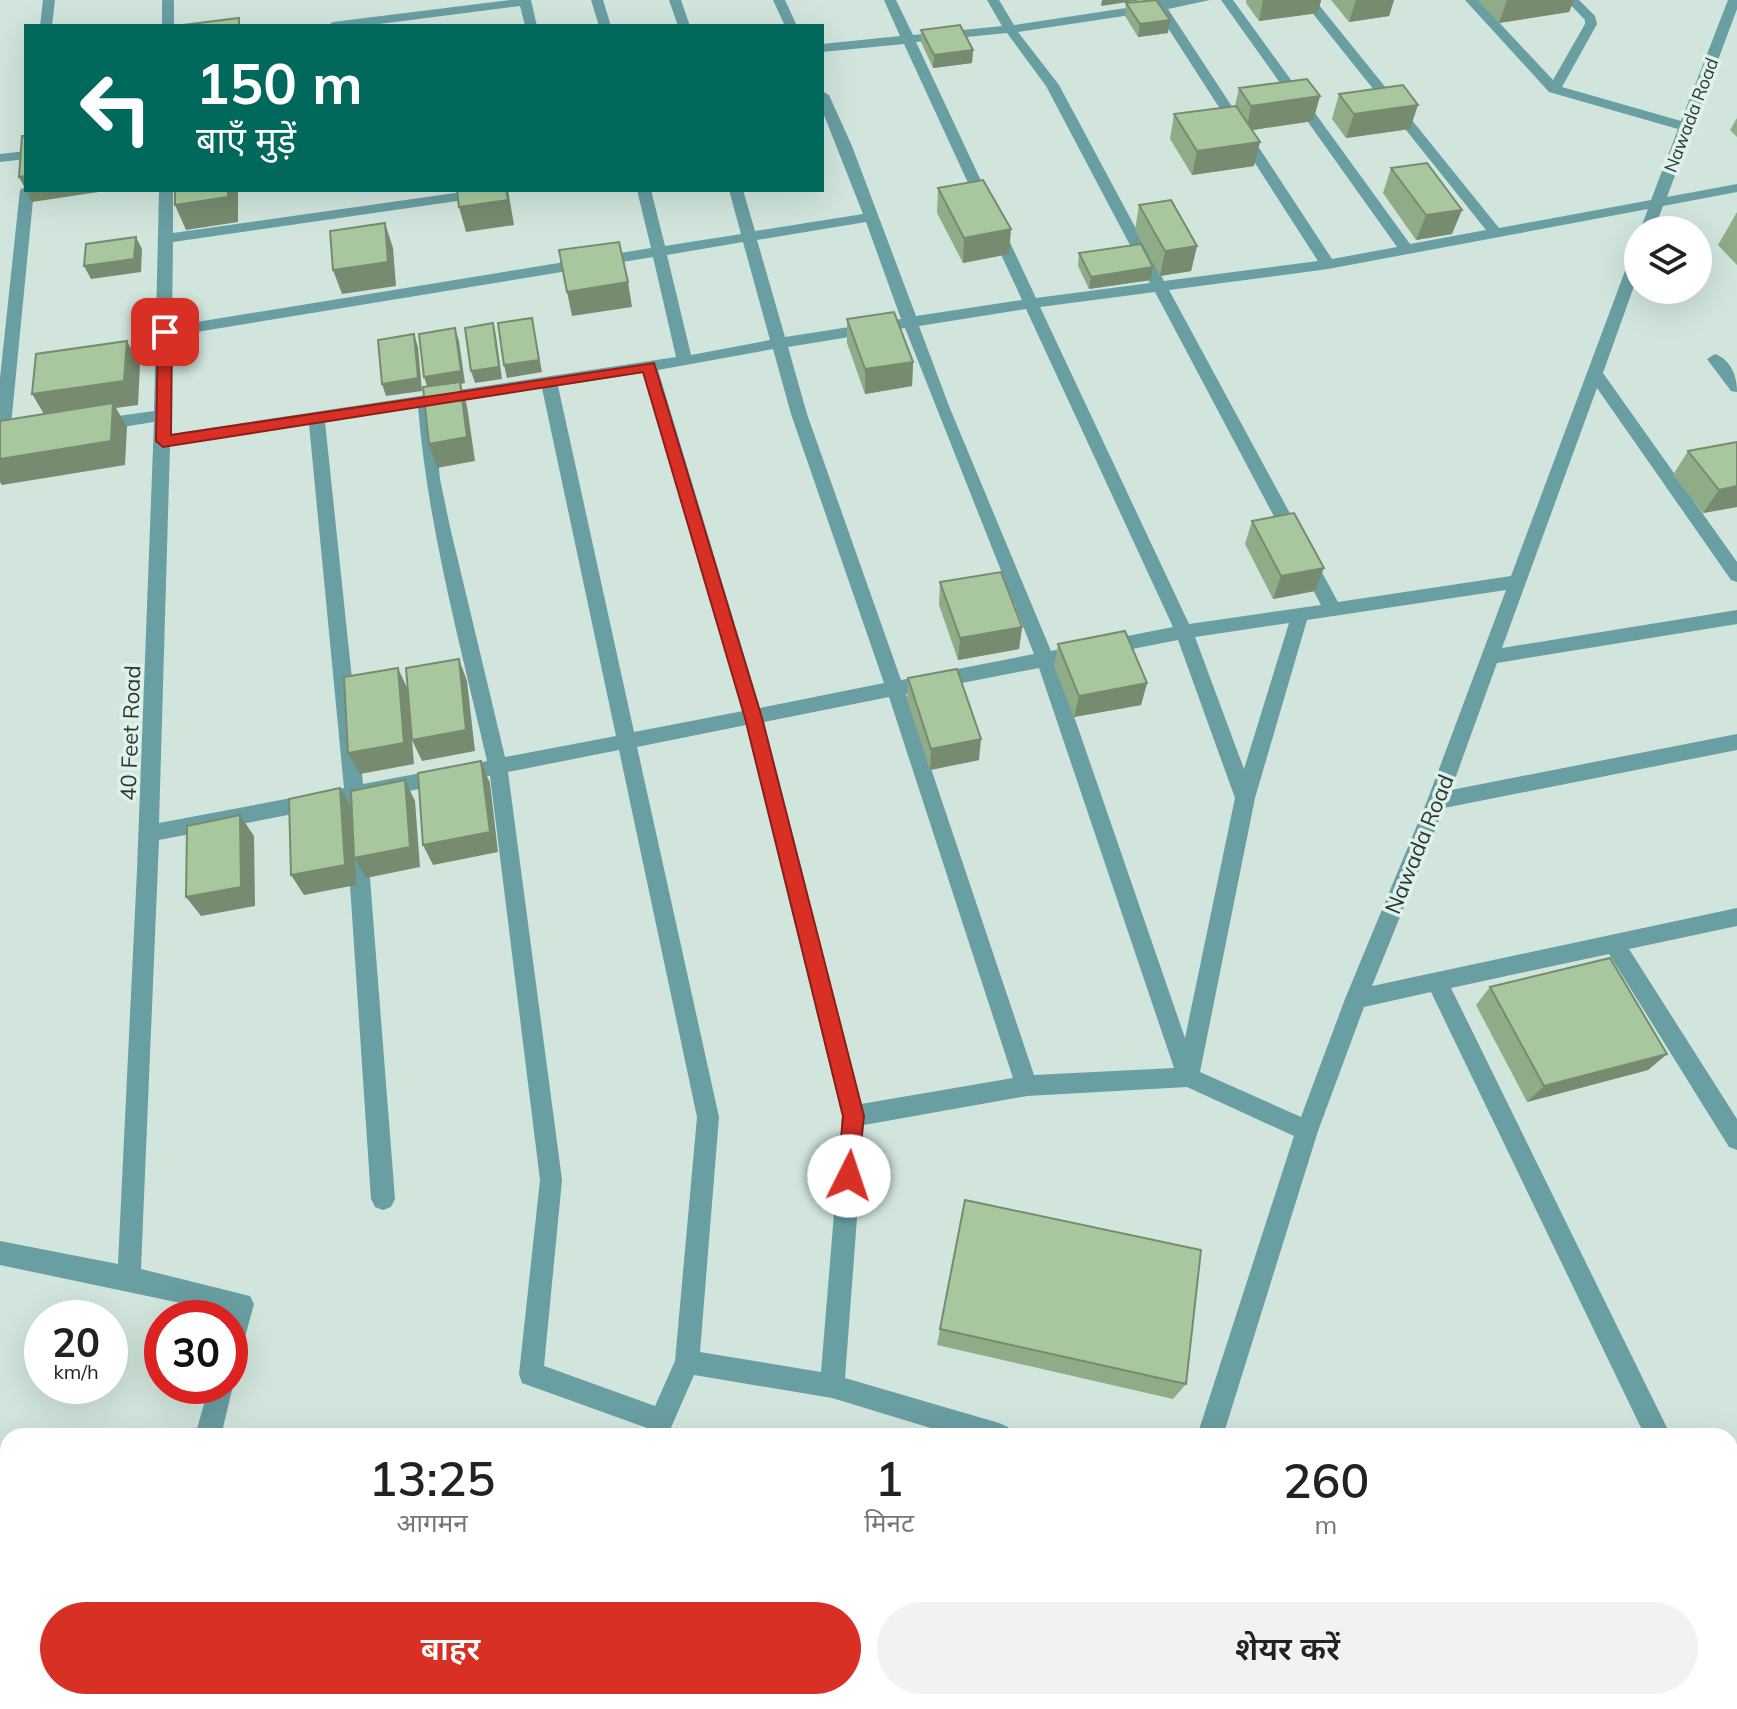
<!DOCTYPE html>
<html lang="hi">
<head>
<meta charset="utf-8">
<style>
  body { margin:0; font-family:Mulish,"Noto Sans Devanagari",sans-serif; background:#f2f2f2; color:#222; height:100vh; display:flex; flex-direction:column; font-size:30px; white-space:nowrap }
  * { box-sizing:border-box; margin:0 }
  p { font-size:26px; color:#767676 }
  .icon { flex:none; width:44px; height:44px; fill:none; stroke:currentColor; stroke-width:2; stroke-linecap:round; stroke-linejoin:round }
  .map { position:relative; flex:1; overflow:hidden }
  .panel { position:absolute; left:0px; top:1428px; width:1738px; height:282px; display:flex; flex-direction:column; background:#fff; border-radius:24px 24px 0 0; box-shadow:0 8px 32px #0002 }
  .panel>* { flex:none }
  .hud { position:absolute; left:24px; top:24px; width:800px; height:168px; border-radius:0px; box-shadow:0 8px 32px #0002; background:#00695c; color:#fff; overflow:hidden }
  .fabs { position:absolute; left:1624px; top:216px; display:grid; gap:16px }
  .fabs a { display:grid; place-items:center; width:88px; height:88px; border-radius:50%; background:#fff; box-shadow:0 8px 32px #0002; font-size:40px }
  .speed { position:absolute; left:24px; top:1300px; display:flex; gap:16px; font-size:40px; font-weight:700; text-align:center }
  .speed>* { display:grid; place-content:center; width:104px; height:104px; border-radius:50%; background:#fff; box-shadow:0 8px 32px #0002; line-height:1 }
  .speed small { font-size:20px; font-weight:400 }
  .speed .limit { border:12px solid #d22; background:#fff; color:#111 }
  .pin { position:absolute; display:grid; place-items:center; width:68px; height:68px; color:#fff; margin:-34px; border-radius:16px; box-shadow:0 4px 12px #0006 }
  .me { position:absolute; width:88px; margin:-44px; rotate:4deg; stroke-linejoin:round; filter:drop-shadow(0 0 6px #0008) }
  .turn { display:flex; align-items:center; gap:28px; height:168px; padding:0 40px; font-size:36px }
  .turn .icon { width:104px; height:104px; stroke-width:2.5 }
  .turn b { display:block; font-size:56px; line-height:68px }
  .eta { display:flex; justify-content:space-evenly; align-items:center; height:136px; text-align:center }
  .eta b { font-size:48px; font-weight:600; line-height:56px }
  .button { display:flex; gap:16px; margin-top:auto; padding:16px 40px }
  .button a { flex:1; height:92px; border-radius:48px; background:#d93025; color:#fff; font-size:32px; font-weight:600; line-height:92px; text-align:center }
  .button a+a { background:#f2f2f2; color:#222 }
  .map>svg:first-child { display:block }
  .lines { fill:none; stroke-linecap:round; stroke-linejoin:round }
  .minor { fill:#699ea3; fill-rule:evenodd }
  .wall { fill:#90ab88 }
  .shaded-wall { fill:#768b6f }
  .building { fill:#a8c79e; stroke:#768b6f; stroke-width:2 }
  .route { fill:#d93025; stroke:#8d1f18; stroke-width:2 }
  .labels { text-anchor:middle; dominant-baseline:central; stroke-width:7; stroke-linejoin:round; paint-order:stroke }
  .far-street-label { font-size:18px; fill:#2e3532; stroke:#def2ea }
  .street-label { font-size:22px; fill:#2e3532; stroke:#def2ea }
</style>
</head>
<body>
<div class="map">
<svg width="1737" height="1709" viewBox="0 0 1737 1709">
  <rect width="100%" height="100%" fill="#d1e5dd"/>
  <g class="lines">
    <g class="minor">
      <polygon points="43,0 55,0 52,26 40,26"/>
      <rect x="162" y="0" width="12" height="26"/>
      <polygon points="511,0 531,0 537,26 525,26 520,6 364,26 327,26 333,22"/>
      <polygon points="591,0 603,0 611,26 599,26"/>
      <polygon points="669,0 681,0 690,26 678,26"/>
      <polygon points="773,0 785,0 797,26 785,26"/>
      <path d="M 884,0 L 896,0 L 913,35 L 1002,26 L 987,0 L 999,0 L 1014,25 L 1152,4 L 1150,0 L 1210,0 L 1168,9 L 1332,259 L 1397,247 L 1221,0 L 1233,0 L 1410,244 L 1486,230 L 1302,0 L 1315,0 L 1499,228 L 1651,200 L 1678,129 L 1549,92 L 1465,0 L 1478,0 L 1553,80 L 1585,24 L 1585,20 L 1566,0 L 1579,0 L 1595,16 L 1597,24 L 1562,87 L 1681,121 L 1728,0 L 1737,0 L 1737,9 L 1667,197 L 1737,184 L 1737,192 L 1663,206 L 1654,230 L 1640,230 L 1648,209 L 1328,269 L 1169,290 L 1338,602 L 1511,576 L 1631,255 L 1638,250 L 1638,275 L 1603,373 L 1737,562 L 1737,582 L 1731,580 L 1597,388 L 1502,648 L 1737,610 L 1737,624 L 1497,663 L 1451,790 L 1737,734 L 1737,750 L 1444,808 L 1372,986 L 1737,908 L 1737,926 L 1629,949 L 1737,1119 L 1737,1150 L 1729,1147 L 1609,954 L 1451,988 L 1671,1436 L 1645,1436 L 1431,992 L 1364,1007 L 1318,1131 L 1223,1436 L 1197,1436 L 1294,1136 L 1187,1087 L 1027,1096 L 864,1125 L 845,1378 L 999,1423 L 1008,1427 L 1012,1436 L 957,1436 L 832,1398 L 694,1375 L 670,1430 L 661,1433 L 522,1383 L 519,1374 L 540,1180 L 490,776 L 478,775 L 475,769 L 478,763 L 487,761 C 460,643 428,528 418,407 L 325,422 L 363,784 L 442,769 L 449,771 L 452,777 L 449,783 L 364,800 L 362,810 L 348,810 L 345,804 L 159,840 L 141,1269 L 250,1296 L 254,1304 L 239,1359 L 230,1362 L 228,1313 L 0,1265 L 0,1241 L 118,1264 L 137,870 L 154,422 L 97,431 L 89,425 L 97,419 L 154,411 L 159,190 L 173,190 L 173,233 L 476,190 L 513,190 L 506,194 L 173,242 L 172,326 L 651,248 L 637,190 L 651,190 L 665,246 L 741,234 L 729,190 L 743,190 L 755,231 L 863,214 L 822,110 L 822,91 L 829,95 L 852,146 L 916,316 L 1022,300 L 904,44 L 822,52 L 822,44 L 900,36 ZM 1157,11 L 1318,261 L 1164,281 L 1059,85 L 1018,32 ZM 1007,33 L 1046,86 L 1150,283 L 1036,298 L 916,42 ZM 866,222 L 901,319 L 785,337 L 757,240 ZM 743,242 L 770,340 L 691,355 L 667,255 ZM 653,257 L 676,357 L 170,434 L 172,336 ZM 1155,292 L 1321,605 L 1189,624 L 1040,307 ZM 1026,309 L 1173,627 L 1051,651 L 949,406 L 919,326 ZM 905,328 L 1034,654 L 901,680 L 807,414 L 788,347 ZM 773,349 L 791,414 L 884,683 L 760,708 L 658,370 ZM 643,373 L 743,711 L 634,732 L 558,386 ZM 542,388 L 616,736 L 505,757 L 450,527 L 440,479 L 433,405 ZM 309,424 L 344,788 L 159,823 L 170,446 ZM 1506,590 L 1427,801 L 1345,999 L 1301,1117 L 1200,1072 L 1255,798 L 1307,620 ZM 1289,623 L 1244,769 L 1195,637 ZM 1178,640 L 1235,798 L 1185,1038 L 1056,664 ZM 1039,668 L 1174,1068 L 1034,1075 L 906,694 ZM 889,697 L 1013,1078 L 861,1104 L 764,722 ZM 746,725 L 842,1116 L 821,1372 L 700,1352 L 719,1117 L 637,747 ZM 619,750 L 697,1117 L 675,1361 L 655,1406 L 544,1366 L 562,1180 L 508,772 Z"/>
      <polygon points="26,151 26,159 0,162 0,154"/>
      <polygon points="26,186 26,190 34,190 8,456 0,462 0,378 20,190"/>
      <path d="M 1715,354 C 1731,360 1737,376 1737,392 L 1731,391 L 1707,359 Z"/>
      <polygon points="357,832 364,834 367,840 395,1199 391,1207 383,1210 375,1207 371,1199 347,840 350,834"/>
      <polygon points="230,1378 233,1386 221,1436 195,1436 209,1386 230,1386"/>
      <polygon points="1730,1572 1737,1575 1737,1612 1730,1609"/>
      <polygon points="125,1702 153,1702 151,1709 123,1709"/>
      <polygon points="383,1702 411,1702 413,1709 385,1709"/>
      <rect x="1150" y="1702" width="28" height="7"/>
    </g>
  </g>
  <g class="wall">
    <polygon points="1246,0 1321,0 1318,13 1259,21 1246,3"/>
    <polygon points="1331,0 1394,0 1389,16 1349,22"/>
    <polygon points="1477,0 1574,0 1569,12 1499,23"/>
    <polygon points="1126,3 1168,33 1138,37 1125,16"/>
    <polygon points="921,30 973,50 972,63 933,68 921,42"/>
    <polygon points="1239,88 1320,96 1313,121 1252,130 1254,166 1192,175 1170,139 1174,114 1235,106"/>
    <polygon points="1339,94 1410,129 1346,138 1332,119"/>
    <polygon points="1737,118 1737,137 1730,130"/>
    <polygon points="1391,168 1452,234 1416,240 1383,193"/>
    <polygon points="938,188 1009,254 963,263 937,213"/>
    <polygon points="1139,205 1197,246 1191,271 1160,276 1135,230"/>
    <polygon points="1737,212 1737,265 1718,245"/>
    <polygon points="1079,253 1153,267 1151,280 1089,289 1078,266"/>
    <polygon points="847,319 913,362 912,386 865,394 847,343"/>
    <polygon points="1737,442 1737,507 1703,513 1673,475 1688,451"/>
    <polygon points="1252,521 1315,591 1273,599 1245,544"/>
    <polygon points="940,582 1022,627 1019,649 958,660 939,605"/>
    <polygon points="1058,644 1147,683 1141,705 1074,717 1054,666"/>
    <polygon points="908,678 979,760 930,770 907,700"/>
    <polygon points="1490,987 1667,1054 1648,1070 1527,1102 1476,1005"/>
    <polygon points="965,1200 1186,1384 1173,1399 937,1345"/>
  </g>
  <g class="shaded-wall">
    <polygon points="1102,0 1141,0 1101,6"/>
    <polygon points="1263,0 1321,0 1318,13 1259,21"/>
    <polygon points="1356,0 1394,0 1389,16 1349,22"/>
    <polygon points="1507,0 1574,0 1569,12 1499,23"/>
    <polygon points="1170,20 1168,33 1138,37 1140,24"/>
    <polygon points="973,50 972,63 933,68 934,55"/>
    <polygon points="1320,96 1313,121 1246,131 1251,106"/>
    <polygon points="1418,105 1410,129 1346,138 1354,114"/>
    <polygon points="1260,142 1254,166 1192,175 1197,151"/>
    <polygon points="26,176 26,190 112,190 32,202 19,177"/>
    <polygon points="228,190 238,190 238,222 186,230 175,205"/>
    <polygon points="508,190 514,225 466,232 459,207"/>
    <polygon points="1462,210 1452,234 1416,240 1426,215"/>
    <polygon points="385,223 393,248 396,286 342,294 333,270"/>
    <polygon points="1011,229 1009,254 963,263 964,238"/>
    <polygon points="136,237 142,249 141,272 91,279 84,266"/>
    <polygon points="1197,246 1191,271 1160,276 1165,251"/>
    <polygon points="1153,267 1151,280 1089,289 1091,277"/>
    <polygon points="628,282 632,307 572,316 567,292"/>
    <polygon points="532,318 542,372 507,378 504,365"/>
    <polygon points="493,323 496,336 502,379 475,383 471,371"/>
    <polygon points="455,328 459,341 465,383 461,384 467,406 475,461 437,468 429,444 428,389 424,377"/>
    <polygon points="414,334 418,347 422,391 386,396 382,384"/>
    <polygon points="127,341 140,365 138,405 116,408 127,427 125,465 2,485 0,482 0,459 47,419 32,394"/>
    <polygon points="913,362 912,386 865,394 865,369"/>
    <polygon points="1737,486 1737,507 1703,513 1719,490"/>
    <polygon points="1324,568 1315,591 1273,599 1281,576"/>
    <polygon points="1022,627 1019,649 958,660 960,638"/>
    <polygon points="459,659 467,681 475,751 422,761 412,740 414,764 360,774 348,753 398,668 408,690"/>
    <polygon points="1147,683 1141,705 1074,717 1079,696"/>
    <polygon points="981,739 979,760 930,770 931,749"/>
    <polygon points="481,761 490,783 498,852 433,865 423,845"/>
    <polygon points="405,780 415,801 420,867 366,878 355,859 356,885 304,895 291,875 340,788 352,809"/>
    <polygon points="240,815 254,836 255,906 201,916 186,897"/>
    <polygon points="1667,1054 1648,1070 1527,1102 1544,1086"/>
  </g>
  <g class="building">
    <polygon points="1156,0 1170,20 1140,24 1126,3"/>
    <polygon points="239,18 239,26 175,26"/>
    <polygon points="960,25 973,50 934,55 921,30"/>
    <polygon points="1307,79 1320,96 1251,106 1239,88"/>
    <polygon points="1403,85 1418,105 1354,114 1339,94"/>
    <polygon points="1236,106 1260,142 1197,151 1174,114"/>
    <polygon points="22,136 26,136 26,176 19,177"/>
    <polygon points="1427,163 1462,210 1426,215 1391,168"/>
    <polygon points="983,180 1011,229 964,238 938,188"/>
    <polygon points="175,190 228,190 228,197 175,205"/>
    <polygon points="457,190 506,190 508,200 459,207"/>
    <polygon points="1171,200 1197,246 1165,251 1139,205"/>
    <polygon points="385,223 388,262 333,270 330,231"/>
    <polygon points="136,237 134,259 84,266 86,244"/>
    <polygon points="619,242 628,282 567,292 559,250"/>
    <polygon points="1141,244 1153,267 1091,277 1079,253"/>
    <polygon points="894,312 913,362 865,369 847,319"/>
    <polygon points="532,318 539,360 504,365 498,323"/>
    <polygon points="493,323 499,367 471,371 465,328"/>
    <polygon points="455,328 461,371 424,377 419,334"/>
    <polygon points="414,334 418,378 382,384 378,340"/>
    <polygon points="127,341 124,381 32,394 36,354"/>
    <polygon points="460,382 467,437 429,444 423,387"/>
    <polygon points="113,403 111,441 0,459 0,421"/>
    <polygon points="1737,442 1737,486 1719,490 1688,451"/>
    <polygon points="1294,513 1324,568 1281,576 1252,521"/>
    <polygon points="1001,572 1022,627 960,638 940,582"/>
    <polygon points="1125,631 1147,683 1079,696 1058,644"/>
    <polygon points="459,659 466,730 412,740 406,668"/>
    <polygon points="398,668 404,743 348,753 344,677"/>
    <polygon points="957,669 981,739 931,749 908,678"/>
    <polygon points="481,761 490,832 423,845 418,773"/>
    <polygon points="405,780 410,847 354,858 351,791"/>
    <polygon points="340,788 345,865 291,875 289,799"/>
    <polygon points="240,815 241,887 186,897 187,826"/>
    <polygon points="1610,958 1667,1054 1544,1086 1490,987"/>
    <polygon points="965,1200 1201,1250 1186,1384 940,1329"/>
  </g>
  <polygon class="route" points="165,328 172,332 171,435 654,363 762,718 864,1116 856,1183 849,1186 841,1183 838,1176 843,1116 745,718 643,372 163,447 156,441 158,332"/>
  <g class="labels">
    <g class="far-street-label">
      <text transform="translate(1691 115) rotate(-69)">Nawada Road</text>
    </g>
    <g class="street-label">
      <text transform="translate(130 733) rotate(-88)">40 Feet Road</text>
      <text transform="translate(1419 844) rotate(-68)">Nawada Road</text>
    </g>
  </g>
</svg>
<div class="fabs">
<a><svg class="icon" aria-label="layers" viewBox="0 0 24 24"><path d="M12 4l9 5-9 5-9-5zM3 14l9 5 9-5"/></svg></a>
</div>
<div class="speed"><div>20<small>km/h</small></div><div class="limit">30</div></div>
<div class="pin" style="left:165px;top:332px;background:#d93025"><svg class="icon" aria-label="arrive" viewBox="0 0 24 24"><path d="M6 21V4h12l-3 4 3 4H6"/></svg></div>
<svg class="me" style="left:849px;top:1176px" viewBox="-20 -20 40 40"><circle r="19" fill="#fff"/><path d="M0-13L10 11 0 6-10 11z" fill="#d93025"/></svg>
<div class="hud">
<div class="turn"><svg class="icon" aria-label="left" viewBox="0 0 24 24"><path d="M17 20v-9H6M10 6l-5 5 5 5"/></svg><div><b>150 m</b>बाएँ मुड़ें</div></div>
</div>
<section class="panel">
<div class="eta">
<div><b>13:25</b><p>आगमन</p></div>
<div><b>1</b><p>मिनट</p></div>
<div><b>260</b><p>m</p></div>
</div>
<div class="button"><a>बाहर</a><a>शेयर करें</a></div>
</section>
</div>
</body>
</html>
